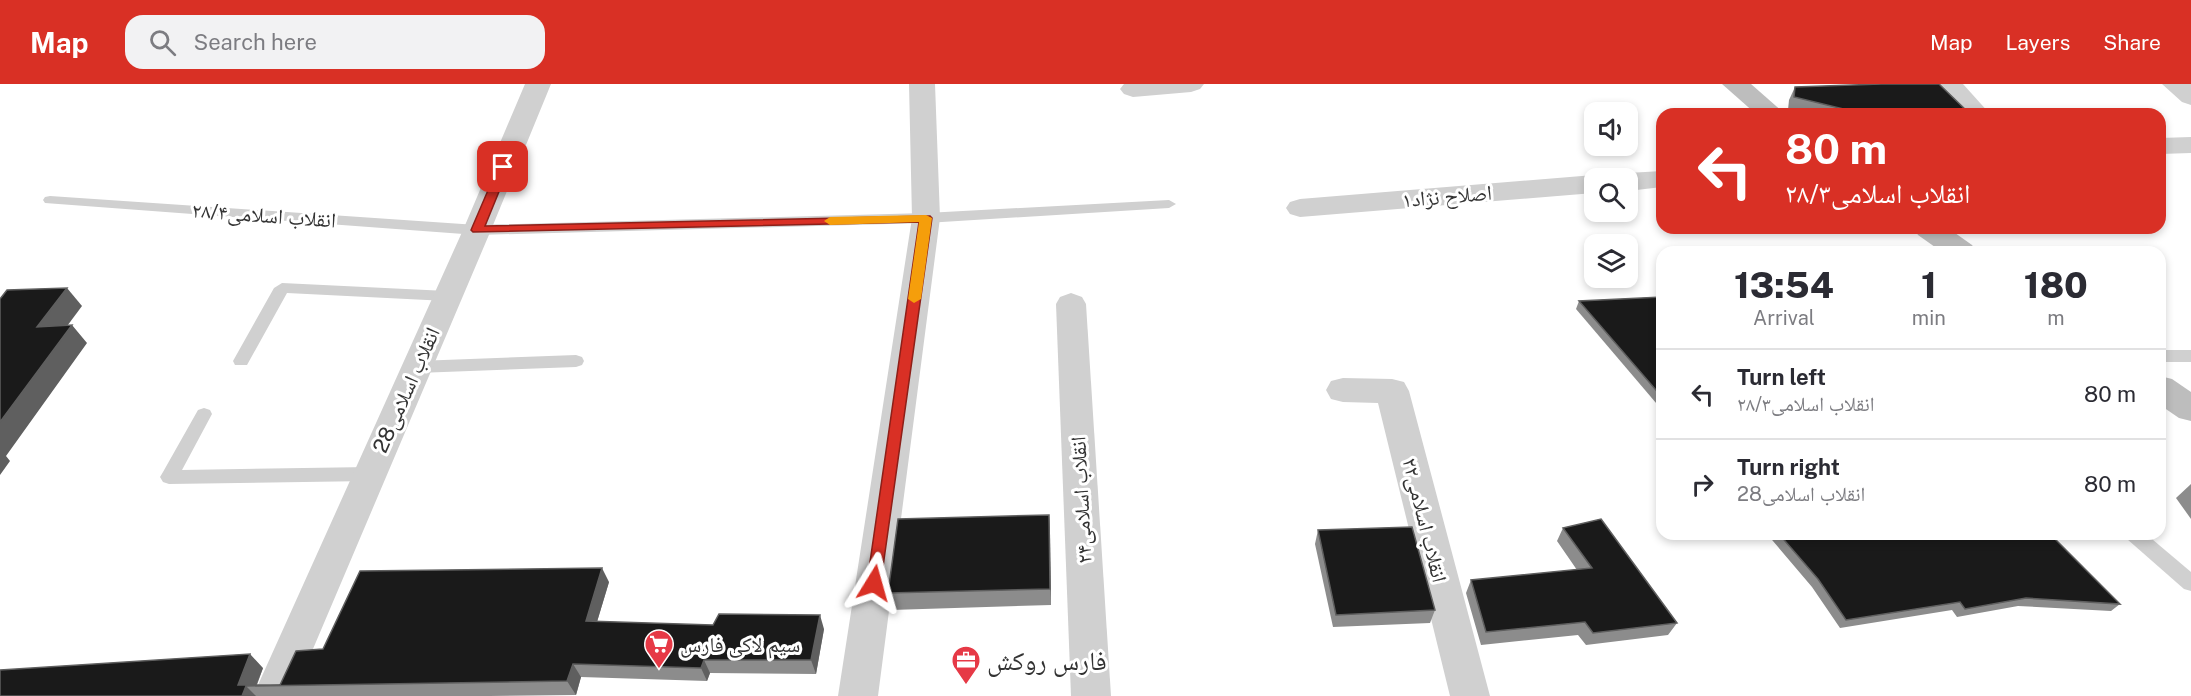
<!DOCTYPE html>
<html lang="en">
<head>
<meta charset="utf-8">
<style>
  body { margin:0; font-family:"Public Sans","Noto Naskh Arabic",sans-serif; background:#f2f2f3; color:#2b2b33; height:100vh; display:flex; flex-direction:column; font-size:22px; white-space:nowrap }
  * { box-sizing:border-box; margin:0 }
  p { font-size:20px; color:#7c7c81 }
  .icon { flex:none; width:33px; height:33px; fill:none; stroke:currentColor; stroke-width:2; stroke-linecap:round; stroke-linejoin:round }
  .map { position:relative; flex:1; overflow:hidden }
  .panel { position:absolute; left:1656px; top:162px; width:510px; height:294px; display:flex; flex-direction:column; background:#fff; border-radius:18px; box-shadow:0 3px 9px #0003 }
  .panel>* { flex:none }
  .top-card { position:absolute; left:1656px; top:24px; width:510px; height:126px; border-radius:18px; box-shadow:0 3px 9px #0003; background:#d93025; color:#fff; overflow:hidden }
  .controls { position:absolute; left:1584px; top:18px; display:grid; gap:12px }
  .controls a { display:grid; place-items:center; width:54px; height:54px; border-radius:12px; background:#fff; box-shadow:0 3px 9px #0003; font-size:30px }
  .pin { position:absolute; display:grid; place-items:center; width:51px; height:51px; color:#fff; margin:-26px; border-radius:12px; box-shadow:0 3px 9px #0006 }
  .me { position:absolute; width:66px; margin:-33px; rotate:8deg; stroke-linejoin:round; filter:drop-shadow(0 0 4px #0008) }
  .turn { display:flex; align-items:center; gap:21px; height:126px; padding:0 30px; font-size:27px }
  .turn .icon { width:78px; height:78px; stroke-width:2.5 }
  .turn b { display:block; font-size:42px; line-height:51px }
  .eta { display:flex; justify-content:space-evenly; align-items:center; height:102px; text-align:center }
  .eta b { font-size:36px; font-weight:800; line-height:42px }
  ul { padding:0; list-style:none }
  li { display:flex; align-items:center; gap:18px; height:90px; padding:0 30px; border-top:2px solid #e1e1e2 }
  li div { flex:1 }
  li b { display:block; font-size:22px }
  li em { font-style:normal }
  header { display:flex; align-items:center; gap:36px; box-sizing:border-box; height:84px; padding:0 30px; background:#d93025; color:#fff }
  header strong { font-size:28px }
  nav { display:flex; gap:33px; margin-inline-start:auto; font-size:21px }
  .search { width:420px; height:54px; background:#f2f2f3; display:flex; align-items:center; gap:15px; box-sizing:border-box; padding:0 21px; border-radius:18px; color:#7c7c81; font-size:22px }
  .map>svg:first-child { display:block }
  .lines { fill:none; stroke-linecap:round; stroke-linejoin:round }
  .service { fill:#d0d0d0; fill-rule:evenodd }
  .minor { fill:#d0d0d0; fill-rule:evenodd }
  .secondary { fill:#bdbdbd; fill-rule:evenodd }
  .wall { fill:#8c8c8c }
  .shaded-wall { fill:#5f5f5f }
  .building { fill:#1a1a1a; stroke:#5f5f5f; stroke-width:1.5 }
  .route { fill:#d93025; stroke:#8d1f18; stroke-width:1.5 }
  .slow { fill:#f59e0b }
  .labels { text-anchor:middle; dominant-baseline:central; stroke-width:6; stroke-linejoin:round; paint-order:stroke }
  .street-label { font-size:21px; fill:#333; stroke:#fff }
  .poi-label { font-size:21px; fill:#333; stroke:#fff; text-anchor:start }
  .near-poi-label { font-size:26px; fill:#333; stroke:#fff; text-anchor:start }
</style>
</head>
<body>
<header>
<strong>Map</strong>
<div class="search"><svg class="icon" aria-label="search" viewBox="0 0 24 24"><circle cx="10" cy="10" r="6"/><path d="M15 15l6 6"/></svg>Search here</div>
<nav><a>Map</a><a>Layers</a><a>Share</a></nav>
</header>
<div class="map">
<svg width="2191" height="612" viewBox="0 0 2191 612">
  <rect width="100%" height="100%" fill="#fff"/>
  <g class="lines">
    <g class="service">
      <polygon points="50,112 477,141 926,129 1169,116 1176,120 1169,124 926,139 477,151 45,119 43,116 45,113"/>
      <polygon points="282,199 447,207 455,212 447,217 287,209 247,281 235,281 233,277 274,204"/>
      <rect x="2160" y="266" width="31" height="12"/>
      <polygon points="576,271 582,273 584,277 582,281 576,283 417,289 411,287 409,283 411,279 417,277"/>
      <polygon points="204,324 210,326 212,330 182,386 370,383 376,385 379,390 376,395 370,397 169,400 163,398 160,393 163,388 198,326"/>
      <polygon points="2124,450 2146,450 2191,488 2191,507 2184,505 2127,455"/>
    </g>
    <g class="minor">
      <polygon points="525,0 551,0 491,146 293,612 253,612 463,146"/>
      <polygon points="909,0 935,0 940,134 878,612 838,612 912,134"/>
      <polygon points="1124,0 1204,0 1200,5 1191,8 1133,13 1124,10 1120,5"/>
      <polygon points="1936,0 1963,0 1990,30 1963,30"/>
      <polygon points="2162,0 2191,0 2191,21 2182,18"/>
      <polygon points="2191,53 2191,69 2160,70 2160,54"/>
      <polygon points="1662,87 1662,103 1628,107 1628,94 1616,94 1628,89"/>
      <polygon points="1594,91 1604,94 1594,94 1594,109 1300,133 1290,130 1286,124 1290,118 1300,115"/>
      <polygon points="1071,209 1082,213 1086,220 1111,612 1071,612 1056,220 1060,213"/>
      <polygon points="1343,294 1392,295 1404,298 1409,307 1490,612 1450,612 1378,319 1343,318 1331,315 1326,306 1331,297"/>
    </g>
    <g class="secondary">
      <polygon points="1722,0 1751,0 1785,30 1756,30"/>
      <polygon points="1914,144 1948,144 1972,161 1977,168 1942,168 1918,151"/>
      <polygon points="2160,292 2172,295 2191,308 2191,337 2179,334 2160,321"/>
    </g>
  </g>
  <g class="wall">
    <polygon points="1795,3 1970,30 1804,30 1788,26 1789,16"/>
    <polygon points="1662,213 1662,326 1576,225 1579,217"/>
    <polygon points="2191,400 2191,435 2176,414"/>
    <polygon points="1049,431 1051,521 891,526 888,509"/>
    <polygon points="1563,444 1677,539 1668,551 1586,561 1578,551 1481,561 1466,509 1471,496 1577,486 1557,457"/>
    <polygon points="1318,446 1435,526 1430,539 1333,543 1315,460"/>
    <polygon points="1767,450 2050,450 2120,520 2111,527 2018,522 1957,533 1952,526 1840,544 1812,503"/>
    <polygon points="609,498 597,538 824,545 816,590 710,589 707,597 581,593 576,611 489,612 0,612 263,584 257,601 280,601 323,565"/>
  </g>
  <g class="shaded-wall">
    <polygon points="67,204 82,222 53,261 37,243"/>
    <polygon points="72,241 87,259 6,372 10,377 0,391 0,338"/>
    <polygon points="1049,431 1050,448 1051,521 1050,505"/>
    <polygon points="602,484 609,498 593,551 586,537"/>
    <polygon points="820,531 824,545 816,590 811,576"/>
    <polygon points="250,570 263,584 256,602 246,602 256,612 242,612 238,601"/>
    <polygon points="704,576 710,589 707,597 701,584"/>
    <polygon points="573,580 581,593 576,611 567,597"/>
  </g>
  <g class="building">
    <polygon points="1881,0 1939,0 1970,30 1864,30 1794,13 1795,3"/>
    <polygon points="67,204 37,243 72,241 0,338 0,215 7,206"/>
    <polygon points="1662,213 1662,313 1579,217"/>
    <polygon points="1049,431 1050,505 888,509 898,435"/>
    <polygon points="1601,435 1677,539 1593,549 1585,538 1486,548 1471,496 1592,484 1563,444"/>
    <polygon points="1412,443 1435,526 1336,531 1318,446"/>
    <polygon points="1779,450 2050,450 2120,520 2026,514 1965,525 1960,518 1846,536 1818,495"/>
    <polygon points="602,484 586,537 713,541 719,530 820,531 811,576 704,576 701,584 573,580 567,597 246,602 242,612 0,612 0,586 250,570 238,601 280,601 296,567 323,565 360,487"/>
  </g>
  <polygon class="route" points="503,80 509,83 485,142 930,132 932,134 880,504 874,506 869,504 867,499 919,138 473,148 471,146 498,83"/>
  <polygon class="slow" points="926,131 932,134 921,215 914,219 908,215 919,138 830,141 824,137 830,133"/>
  <defs>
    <g id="supermarket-pin" transform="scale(1.5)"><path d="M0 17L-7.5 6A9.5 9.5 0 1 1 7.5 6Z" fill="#e63946" stroke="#fff"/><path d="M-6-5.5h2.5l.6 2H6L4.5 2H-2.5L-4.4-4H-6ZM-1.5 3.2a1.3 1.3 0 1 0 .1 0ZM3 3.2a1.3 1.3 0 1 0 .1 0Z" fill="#fff"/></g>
    <g id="office-pin" transform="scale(1.5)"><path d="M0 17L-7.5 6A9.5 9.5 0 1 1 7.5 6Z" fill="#e63946" stroke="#fff"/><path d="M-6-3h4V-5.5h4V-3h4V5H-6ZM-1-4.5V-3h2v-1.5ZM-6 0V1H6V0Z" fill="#fff"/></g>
  </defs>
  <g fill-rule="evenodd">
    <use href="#supermarket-pin" x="659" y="560"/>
    <use href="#office-pin" x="966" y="576"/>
  </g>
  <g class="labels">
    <g class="street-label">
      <text transform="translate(1447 112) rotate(-5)">اصلاح نژاد۱</text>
      <text transform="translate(264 131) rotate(4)">انقلاب اسلامی۲۸/۴</text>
      <text transform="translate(406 306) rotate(-66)">28انقلاب اسلامی</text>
      <text transform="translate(1081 416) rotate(-93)">انقلاب اسلامی۲۴</text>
      <text transform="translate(1425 436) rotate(76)">انقلاب اسلامی۲۲</text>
    </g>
    <g class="poi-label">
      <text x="680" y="560">سیم لاکی فارس</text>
    </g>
    <g class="near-poi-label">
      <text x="987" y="576">فارس روکش</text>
    </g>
  </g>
</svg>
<div class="controls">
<a><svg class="icon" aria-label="sound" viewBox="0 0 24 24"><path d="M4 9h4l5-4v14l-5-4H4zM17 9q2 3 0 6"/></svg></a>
<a><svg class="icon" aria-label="search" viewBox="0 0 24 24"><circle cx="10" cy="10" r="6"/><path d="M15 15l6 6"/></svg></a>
<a><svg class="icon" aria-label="layers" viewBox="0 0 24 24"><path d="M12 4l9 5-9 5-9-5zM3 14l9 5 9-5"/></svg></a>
</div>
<div class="pin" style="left:503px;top:83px;background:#d93025"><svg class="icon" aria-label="arrive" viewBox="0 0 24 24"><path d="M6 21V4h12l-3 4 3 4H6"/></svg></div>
<svg class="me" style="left:874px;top:499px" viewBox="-20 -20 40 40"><path d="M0-17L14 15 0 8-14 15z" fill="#d93025" stroke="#fff" stroke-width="4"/></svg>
<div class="top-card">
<div class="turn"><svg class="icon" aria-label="left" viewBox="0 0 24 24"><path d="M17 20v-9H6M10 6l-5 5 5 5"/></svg><div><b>80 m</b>انقلاب اسلامی۲۸/۳</div></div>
</div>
<section class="panel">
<div class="eta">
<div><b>13:54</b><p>Arrival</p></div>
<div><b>1</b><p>min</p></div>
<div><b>180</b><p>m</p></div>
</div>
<ul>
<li><svg class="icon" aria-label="left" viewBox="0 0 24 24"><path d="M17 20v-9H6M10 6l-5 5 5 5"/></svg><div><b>Turn left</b><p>انقلاب اسلامی۲۸/۳</p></div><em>80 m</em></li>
<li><svg class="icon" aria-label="right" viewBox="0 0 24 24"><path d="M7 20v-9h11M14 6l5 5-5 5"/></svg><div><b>Turn right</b><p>28انقلاب اسلامی</p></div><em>80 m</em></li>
</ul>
</section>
</div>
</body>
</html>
